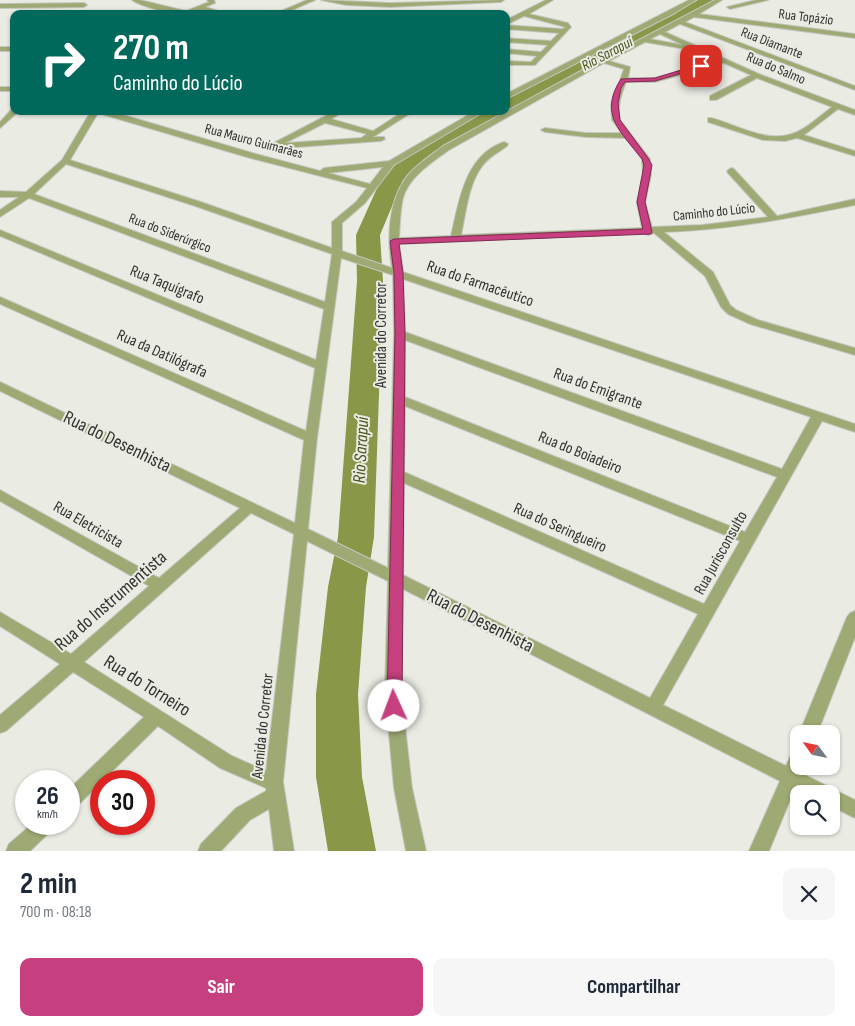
<!DOCTYPE html>
<html lang="pt">
<head>
<meta charset="utf-8">
<style>
  body { margin:0; font-family:"Sofia Sans Condensed",sans-serif; background:#f6f6f7; color:#1f2937; height:100vh; display:flex; flex-direction:column; font-size:19px; white-space:nowrap }
  * { box-sizing:border-box; margin:0 }
  p { font-size:16px; color:#747a83 }
  .icon { flex:none; width:28px; height:28px; fill:none; stroke:currentColor; stroke-width:2; stroke-linecap:round; stroke-linejoin:round }
  .map { position:relative; height:851px; overflow:hidden }
  .drawer { display:flex; flex-direction:column; background:#fff; flex:1 }
  .drawer>* { flex:none }
  .banner { position:absolute; left:10px; top:10px; width:500px; height:105px; border-radius:10px; box-shadow:0 1px 4px #0004; background:#00695c; color:#fff; overflow:hidden }
  .needle { width:32px; rotate:303deg }
  .fabs { position:absolute; left:790px; top:725px; display:grid; gap:10px }
  .fabs a { display:grid; place-items:center; width:50px; height:50px; border-radius:10px; background:#fff; box-shadow:0 1px 4px #0004; font-size:25px }
  .speed { position:absolute; left:15px; top:770px; display:flex; gap:10px; font-size:25px; font-weight:700; text-align:center }
  .speed>* { display:grid; place-content:center; width:65px; height:65px; border-radius:50%; background:#fff; box-shadow:0 1px 4px #0004; line-height:1 }
  .speed small { font-size:12px; font-weight:400 }
  .speed .limit { border:8px solid #d22; background:#fff; color:#111 }
  .pin { position:absolute; display:grid; place-items:center; width:42px; height:42px; color:#fff; margin:-21px; border-radius:10px; box-shadow:0 2px 8px #0006 }
  .me { position:absolute; width:55px; margin:-28px; rotate:358deg; stroke-linejoin:round; filter:drop-shadow(0 0 4px #0008) }
  .turn { display:flex; align-items:center; gap:18px; height:105px; padding:0 20px; font-size:22px }
  .turn .icon { width:65px; height:65px; stroke-width:2.5 }
  .turn b { display:block; font-size:35px; line-height:42px }
  .round { display:grid; place-items:center; flex:none; width:52px; height:52px; border-radius:10px; background:#f6f6f7 }
  .summary { display:flex; align-items:center; justify-content:space-between; height:85px; padding:0 20px }
  h1 { font-size:30px; font-weight:700; line-height:38px }
  .primary-button { display:flex; gap:10px; margin-top:auto; padding:10px 20px }
  .primary-button a { flex:1; height:58px; border-radius:10px; background:#c64080; color:#fff; font-size:20px; font-weight:700; line-height:58px; text-align:center }
  .primary-button a+a { background:#f6f6f7; color:#1f2937 }
  .map>svg:first-child { display:block }
  .lines { fill:none; stroke-linecap:round; stroke-linejoin:round }
  .river { fill:#889748; fill-rule:evenodd }
  .minor-casing { stroke:#c5c7c0; stroke-width:2 }
  .minor { fill:#9eaa74; fill-rule:evenodd }
  .route { fill:#c64080; stroke:#812a53 }
  .labels { text-anchor:middle; dominant-baseline:central; stroke-width:4; stroke-linejoin:round; paint-order:stroke }
  .far-street-label { font-size:14px; fill:#323230; stroke:#eaece4 }
  .far-water-label { font-size:15px; font-style:italic; fill:#4a541a; stroke:#eaece4 }
  .street-label { font-size:16px; fill:#323230; stroke:#eaece4 }
  .water-label { font-size:18px; font-style:italic; fill:#4a541a; stroke:#eaece4 }
  .near-street-label { font-size:19px; fill:#323230; stroke:#eaece4 }
</style>
</head>
<body>
<div class="map">
<svg width="855" height="851" viewBox="0 0 855 851">
  <rect width="100%" height="100%" fill="#eaece4"/>
  <g class="lines">
    <polygon class="river" points="698,0 716,0 714,3 508,112 426,158 403,180 380,235 383,281 374,537 366,587 358,694 362,777 376,851 328,851 316,777 316,694 328,587 338,537 357,281 356,235 382,177 412,150 484,111 506,111 506,99"/>
    <g class="minor-casing">
      <g id="minor">
        <path d="M 132,0 L 140,0 L 186,11 L 209,2 L 207,0 L 214,0 L 215,3 L 205,7 L 229,14 C 219,14 210,10 201,10 C 197,10 194,13 190,14 C 178,16 141,7 132,0 Z"/>
        <polygon points="307,0 315,0 283,14 274,14"/>
        <polygon points="321,0 390,3 504,0 501,2 390,7 346,5"/>
        <polygon points="546,0 553,0 529,14 568,23 571,27 535,65 506,65 506,61 531,62 537,56 506,53 506,49 541,52 548,45 506,42 506,38 551,41 559,33 506,29 506,25 563,29 565,27 524,16 506,25 506,20"/>
        <polygon points="689,0 696,0 675,13 506,99 506,94"/>
        <path d="M 715,0 L 722,0 L 699,14 L 855,34 L 855,38 L 694,17 L 685,22 L 855,86 L 855,90 L 680,24 L 665,32 L 759,74 L 855,110 L 855,115 L 838,109 L 804,135 L 855,151 L 855,156 L 797,138 L 785,141 L 763,140 L 708,122 L 708,118 L 711,118 C 739,125 768,145 797,132 C 810,126 821,115 832,107 L 757,78 L 716,100 L 710,100 L 710,96 L 751,75 L 724,63 L 655,82 L 626,82 C 621,95 617,106 620,120 L 650,159 L 651,175 L 645,202 L 652,227 L 702,225 L 768,217 L 728,173 L 727,171 L 731,168 L 734,169 L 777,216 L 855,199 L 855,205 C 791,218 730,230 664,232 L 713,272 L 730,305 L 736,310 L 758,320 L 855,348 L 855,355 L 750,324 L 728,314 L 721,307 L 705,276 L 654,233 L 648,235 L 644,233 L 399,244 L 403,272 L 855,424 L 855,432 L 822,421 L 663,705 L 786,766 L 793,750 L 799,748 L 799,766 L 804,766 L 801,773 L 855,800 L 855,818 L 831,806 L 831,794 L 805,794 L 795,788 L 769,851 L 749,851 L 780,781 L 403,589 L 401,691 L 412,788 L 426,851 L 406,851 L 394,788 L 385,691 L 388,581 L 307,541 L 283,782 L 294,851 L 274,851 L 269,809 L 250,820 L 221,851 L 198,851 L 201,844 L 236,808 L 266,791 L 266,788 L 220,768 L 158,726 L 76,807 L 69,809 L 69,789 L 144,717 L 73,672 L 6,731 L 0,733 L 0,715 L 60,664 L 0,626 L 0,612 L 71,654 L 149,586 L 0,501 L 0,490 L 159,578 L 240,508 L 0,391 L 0,382 L 295,523 L 304,440 L 0,304 L 0,297 L 306,431 L 315,368 L 0,236 L 0,230 L 316,360 L 324,309 L 29,198 L 0,217 L 0,210 L 19,197 L 0,197 L 0,191 L 26,192 L 62,160 L 91,111 L 110,111 L 256,154 L 320,171 L 324,168 L 389,161 L 475,111 L 485,111 L 394,165 L 365,203 L 342,223 L 342,251 L 392,268 C 387,240 388,203 405,179 C 414,166 430,156 443,146 L 601,60 ZM 660,34 L 683,45 L 650,39 ZM 645,42 L 685,49 L 688,47 L 718,60 L 655,78 L 628,78 L 630,67 L 609,61 ZM 604,63 L 624,69 L 611,105 L 612,120 L 622,133 L 586,133 L 545,128 L 541,130 L 545,132 L 586,137 L 626,138 L 642,159 L 643,175 L 637,202 L 642,228 L 461,235 C 466,213 468,184 483,165 C 489,157 499,152 507,146 L 508,144 L 504,142 C 465,155 459,201 451,236 L 399,238 C 400,225 400,211 403,198 C 409,177 432,162 449,150 ZM 98,113 L 250,158 L 367,188 L 356,202 L 332,222 L 332,248 L 201,202 L 70,160 ZM 66,164 L 195,206 L 332,254 L 325,302 L 34,194 ZM 383,167 L 370,184 L 328,173 ZM 341,258 L 393,275 L 394,334 L 388,568 L 308,529 L 317,438 ZM 403,279 L 811,417 L 782,469 L 405,332 ZM 405,340 L 777,477 L 745,532 L 405,397 ZM 405,406 L 740,541 L 704,604 L 404,472 ZM 404,483 L 698,614 L 650,698 L 403,575 ZM 251,513 L 294,534 L 266,771 L 232,756 L 84,662 Z"/>
        <polygon points="756,0 768,0 730,9 727,7"/>
        <polygon points="0,4 84,3 87,5 84,7 0,8"/>
        <rect x="0" y="47" width="14" height="4"/>
        <rect x="0" y="87" width="14" height="4"/>
        <polygon points="12,109 19,111 0,128 0,122"/>
        <path d="M 335,111 L 345,111 L 331,119 L 373,131 L 404,111 L 414,111 L 373,137 L 384,137 L 385,139 L 381,141 L 270,149 L 266,147 ZM 325,123 L 367,134 L 361,138 L 285,143 Z"/>
        <polygon points="855,611 855,637 817,734 799,734 847,617 850,613"/>
        <polygon points="32,824 54,824 52,830 30,851 6,851 9,844"/>
      </g>
    </g>
    <use href="#minor" class="minor"/>
  </g>
  <path class="route" d="M 701,64 L 703,67 L 655,81 L 625,82 L 621,88 L 618,103 L 620,120 L 648,158 L 652,165 L 645,202 L 652,232 L 651,234 L 399,244 L 403,273 L 405,334 L 402,706 L 400,710 L 394,712 L 389,710 L 387,706 L 395,334 L 394,273 L 390,241 L 394,239 L 643,229 L 637,202 L 644,165 L 642,159 C 621,132 598,114 621,79 L 655,78 Z"/>
  <g class="labels">
    <g class="far-street-label">
      <text transform="translate(806 17) rotate(7)">Rua Topázio</text>
      <text transform="translate(772 43) rotate(21)">Rua Diamante</text>
      <text transform="translate(776 68) rotate(23)">Rua do Salmo</text>
      <text transform="translate(254 141) rotate(15)">Rua Mauro Guimarães</text>
      <text transform="translate(714 212) rotate(-6)">Caminho do Lúcio</text>
      <text transform="translate(170 233) rotate(21)">Rua do Siderúrgico</text>
    </g>
    <g class="far-water-label">
      <text transform="translate(607 54) rotate(-28)">Rio Sarapuí</text>
    </g>
    <g class="street-label">
      <text transform="translate(480 284) rotate(19)">Rua do Farmacêutico</text>
      <text transform="translate(167 285) rotate(22)">Rua Taquígrafo</text>
      <text transform="translate(381 335) rotate(-90)">Avenida do Corretor</text>
      <text transform="translate(162 354) rotate(24)">Rua da Datilógrafa</text>
      <text transform="translate(598 389) rotate(20)">Rua do Emigrante</text>
      <text transform="translate(580 453) rotate(22)">Rua do Boiadeiro</text>
      <text transform="translate(88 525) rotate(30)">Rua Eletricista</text>
      <text transform="translate(560 528) rotate(24)">Rua do Seringueiro</text>
      <text transform="translate(721 553) rotate(-61)">Rua Jurisconsulto</text>
      <text transform="translate(263 726) rotate(-84)">Avenida do Corretor</text>
    </g>
    <g class="water-label">
      <text transform="translate(361 450) rotate(-87)">Rio Sarapuí</text>
    </g>
    <g class="near-street-label">
      <text transform="translate(117 442) rotate(26)">Rua do Desenhista</text>
      <text transform="translate(111 601) rotate(-41)">Rua do Instrumentista</text>
      <text transform="translate(480 621) rotate(27)">Rua do Desenhista</text>
      <text transform="translate(147 686) rotate(32)">Rua do Torneiro</text>
    </g>
  </g>
</svg>
<div class="fabs">
<a><svg class="needle" viewBox="-14 -14 28 28"><path d="M0-13l5 13h-10z" fill="#e53935"/><path d="M0 13l5-13h-10z" fill="#747a83"/></svg></a>
<a><svg class="icon" aria-label="search" viewBox="0 0 24 24"><circle cx="10" cy="10" r="6"/><path d="M15 15l6 6"/></svg></a>
</div>
<div class="speed"><div>26<small>km/h</small></div><div class="limit">30</div></div>
<div class="pin" style="left:701px;top:66px;background:#d93025"><svg class="icon" aria-label="arrive" viewBox="0 0 24 24"><path d="M6 21V4h12l-3 4 3 4H6"/></svg></div>
<svg class="me" style="left:394px;top:706px" viewBox="-20 -20 40 40"><circle r="19" fill="#fff"/><path d="M0-13L10 11 0 6-10 11z" fill="#c64080"/></svg>
<div class="banner">
<div class="turn"><svg class="icon" aria-label="right" viewBox="0 0 24 24"><path d="M7 20v-9h11M14 6l5 5-5 5"/></svg><div><b>270 m</b>Caminho do Lúcio</div></div>
</div>
</div>
<section class="drawer">
<div class="summary"><div><h1>2 min</h1><p>700 m · 08:18</p></div><a class="round"><svg class="icon" aria-label="close" viewBox="0 0 24 24"><path d="M6 6l12 12M18 6L6 18"/></svg></a></div>
<div class="primary-button"><a>Sair</a><a>Compartilhar</a></div>
</section>
</body>
</html>
